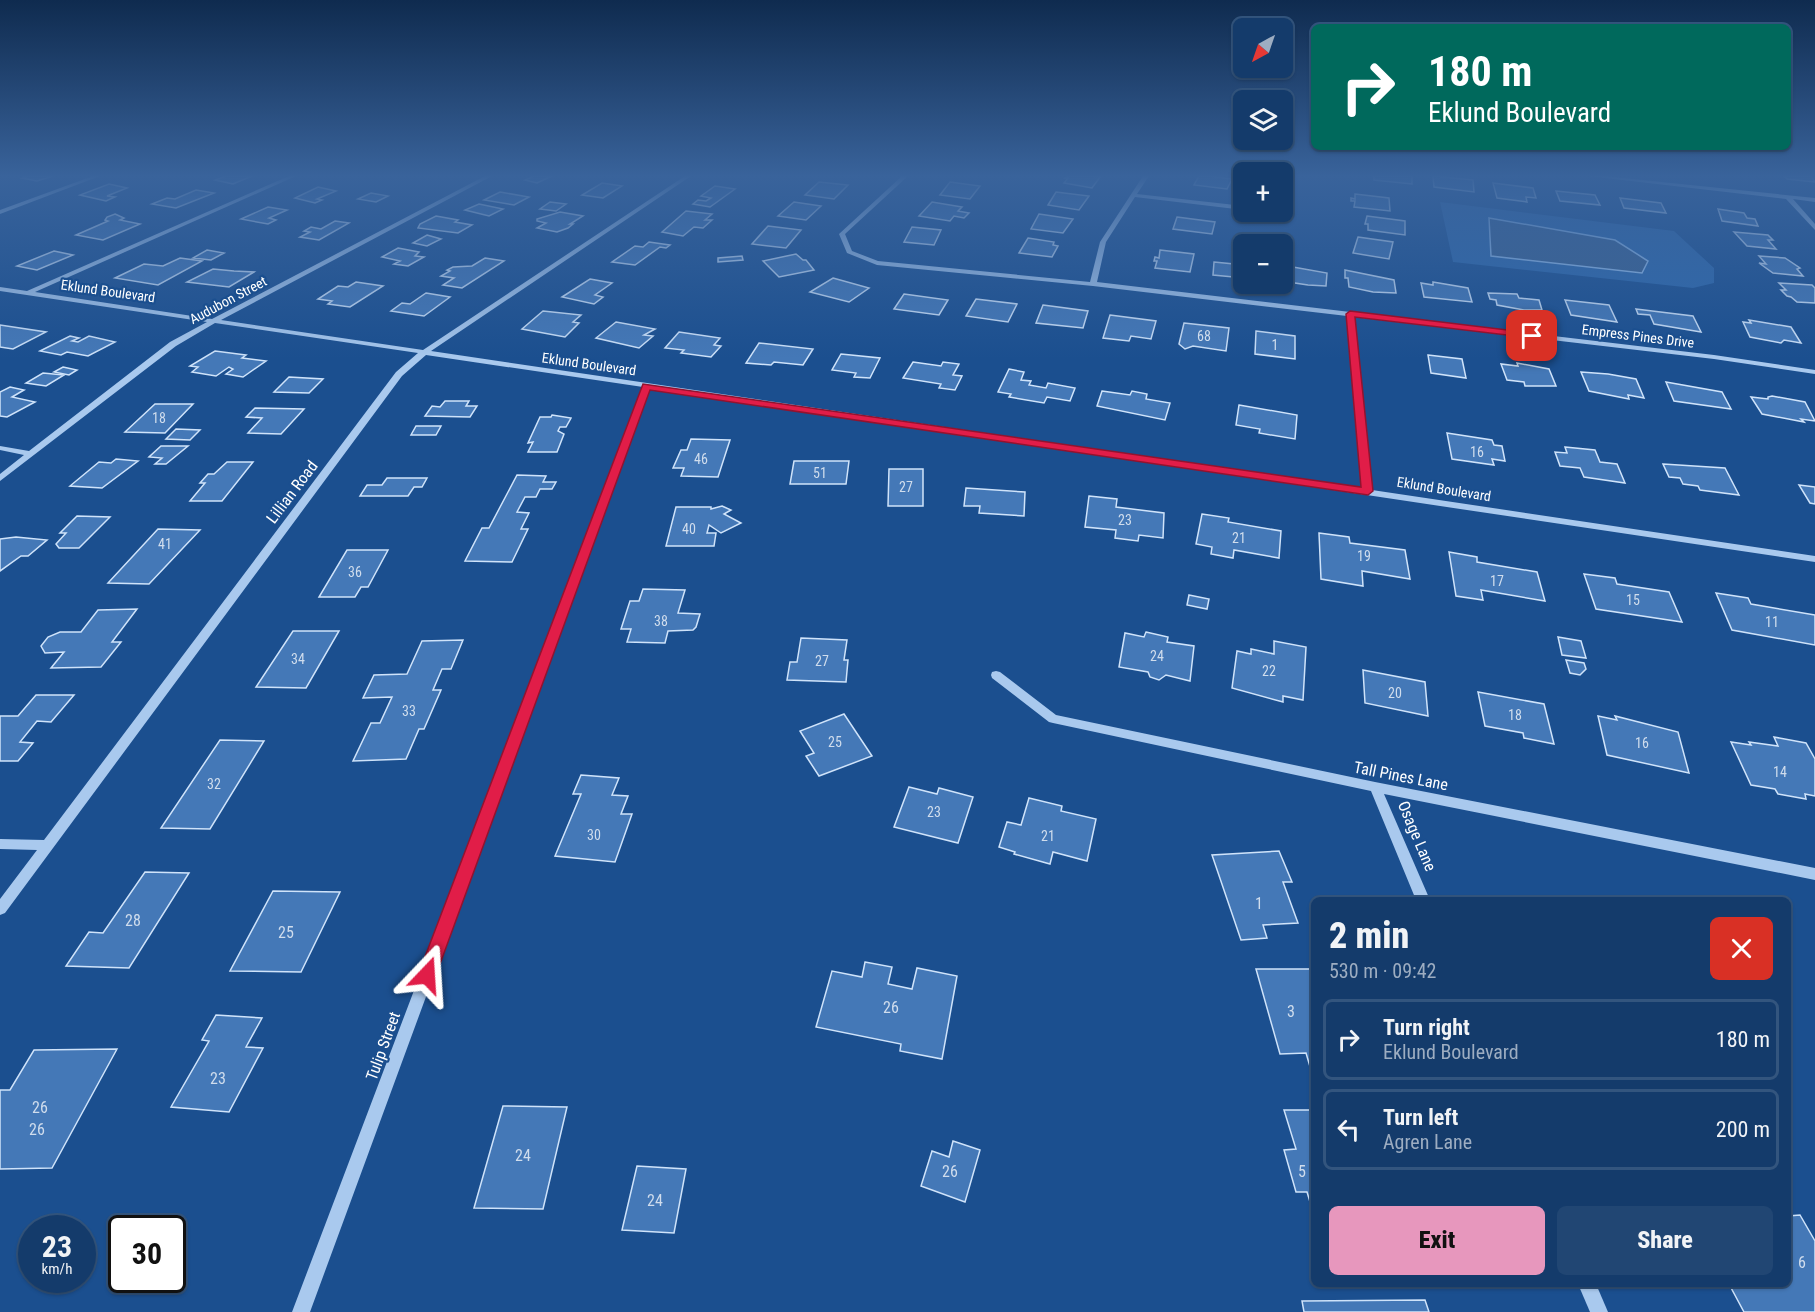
<!DOCTYPE html>
<html lang="en">
<head>
<meta charset="utf-8">
<style>
  body { margin:0; font-family:"Roboto Condensed",sans-serif; background:#214673; color:#f1f3f6; height:100vh; display:flex; flex-direction:column; font-size:22px; white-space:nowrap }
  * { box-sizing:border-box; margin:0 }
  p { font-size:20px; color:#9dadc1 }
  .icon { flex:none; width:33px; height:33px; fill:none; stroke:currentColor; stroke-width:2; stroke-linecap:round; stroke-linejoin:round }
  .map { position:relative; flex:1; overflow:hidden }
  .drawer { position:absolute; left:1311px; top:897px; width:480px; height:390px; display:flex; flex-direction:column; background:#143b6b; border-radius:9px; box-shadow:0 2px 4px #0004,0 0 0 2px #33557e }
  .drawer>* { flex:none }
  .hud { position:absolute; left:1311px; top:24px; width:480px; height:126px; border-radius:9px; box-shadow:0 2px 4px #0004,0 0 0 2px #33557e; background:#00695c; color:#fff; overflow:hidden }
  .needle { width:39px; rotate:220deg }
  .buttons { position:absolute; left:1233px; top:18px; display:grid; gap:12px }
  .buttons a { display:grid; place-items:center; width:60px; height:60px; border-radius:9px; background:#143b6b; box-shadow:0 2px 4px #0004,0 0 0 2px #33557e; font-size:30px }
  .speed { position:absolute; left:18px; top:1215px; display:flex; gap:12px; font-size:30px; font-weight:700; text-align:center }
  .speed>* { display:grid; place-content:center; width:78px; height:78px; border-radius:50%; background:#143b6b; box-shadow:0 2px 4px #0004,0 0 0 2px #33557e; line-height:1 }
  .speed small { font-size:15px; font-weight:400 }
  .speed .limit { border:3px solid #111; border-radius:9px; background:#fff; color:#111 }
  .pin { position:absolute; display:grid; place-items:center; width:51px; height:51px; color:#fff; margin:-26px; border-radius:12px; box-shadow:0 3px 9px #0006 }
  .me { position:absolute; width:66px; margin:-33px; rotate:20deg; stroke-linejoin:round; filter:drop-shadow(0 0 4px #0008) }
  .turn { display:flex; align-items:center; gap:21px; height:126px; padding:0 18px; font-size:27px }
  .turn .icon { width:78px; height:78px; stroke-width:2.5 }
  .turn b { display:block; font-size:42px; line-height:51px }
  .round { display:grid; place-items:center; flex:none; width:63px; height:63px; border-radius:9px; background:#214673 }
  .head { display:flex; align-items:center; justify-content:space-between; height:102px; padding:0 18px }
  h1 { font-size:36px; font-weight:800; line-height:45px }
  .action { display:flex; gap:12px; margin-top:auto; padding:12px 18px }
  .action a { flex:1; height:69px; border-radius:9px; background:#e797bd; color:#111; font-size:24px; font-weight:800; line-height:69px; text-align:center }
  .action a+a { background:#214673; color:#f1f3f6 }
  ul { padding:0; list-style:none }
  li { display:flex; align-items:center; gap:18px; height:81px; margin:0 12px 9px; padding:0 6px; border:3px solid #33557e; border-radius:9px }
  li div { flex:1 }
  li b { display:block; font-size:22px }
  li em { font-style:normal }
  .map>svg:first-child { display:block }
  .green { fill:#2e69ad }
  .water { fill:#3c6290; stroke:#9cc4f0; stroke-width:1.5 }
  .building { fill:#4478b7; stroke:#cfe3fa; stroke-width:1.5 }
  .lines { fill:none; stroke-linecap:round; stroke-linejoin:round }
  .minor { fill:#a9c9ee; fill-rule:evenodd }
  .route { fill:#e11d48; stroke:#92132f; stroke-width:1.5 }
  .labels { text-anchor:middle; dominant-baseline:central; stroke-width:4.5; stroke-linejoin:round; paint-order:stroke }
  .far-street-label { font-size:14px; fill:#fff; stroke:#1b4f8f }
  .number-label { font-size:14px; fill:#d0dded }
  .street-label { font-size:16px; fill:#fff; stroke:#1b4f8f }
  .near-number-label { font-size:16px; fill:#d0dded }
</style>
</head>
<body>
<div class="map">
<svg width="1815" height="1312" viewBox="0 0 1815 1312">
  <rect width="100%" height="100%" fill="#1b4f8f"/>
  <polygon class="green" points="1440,202 1674,231 1714,268 1714,283 1693,288 1453,262"/>
  <polygon class="water" points="1489,218 1615,240 1648,261 1642,273 1491,256"/>
  <g class="building">
    <polygon points="28,176 53,176 37,181 22,178"/>
    <polygon points="226,176 252,176 233,184 215,180"/>
    <polygon points="534,176 552,176 537,183 525,180"/>
    <polygon points="1067,176 1090,176 1100,177 1092,188 1064,183 1068,178 1065,178"/>
    <polygon points="1199,176 1208,176 1232,179 1227,189 1194,185"/>
    <polygon points="1374,176 1412,176 1412,184 1374,180"/>
    <polygon points="1433,176 1473,180 1474,192 1434,187"/>
    <polygon points="1784,176 1811,176 1815,182 1787,179"/>
    <polygon points="819,182 848,185 834,199 805,195"/>
    <polygon points="950,182 980,186 970,199 940,195"/>
    <polygon points="602,183 622,186 603,198 582,195"/>
    <polygon points="1493,183 1533,188 1536,198 1526,197 1527,202 1497,198"/>
    <polygon points="109,184 127,188 107,196 115,197 106,201 80,195"/>
    <polygon points="715,186 735,189 710,207 693,204 698,200 706,201 711,198 701,196"/>
    <polygon points="318,187 336,191 317,199 322,200 315,203 295,198"/>
    <polygon points="196,190 214,193 176,208 152,204 167,198 175,199"/>
    <polygon points="1556,191 1595,195 1600,205 1560,201"/>
    <polygon points="500,192 529,197 514,205 484,200"/>
    <polygon points="1056,192 1089,196 1079,210 1048,205"/>
    <polygon points="371,193 388,196 376,202 358,199"/>
    <polygon points="1355,194 1389,198 1390,211 1354,207 1355,201 1351,201 1351,198 1355,199"/>
    <polygon points="1620,198 1661,203 1666,213 1624,208"/>
    <polygon points="550,202 566,204 556,211 540,209"/>
    <polygon points="794,202 821,206 806,220 778,216"/>
    <polygon points="932,202 962,207 958,211 969,213 964,218 954,216 950,221 919,216"/>
    <polygon points="479,204 503,209 489,216 465,210"/>
    <polygon points="268,207 287,210 269,218 276,220 268,224 241,219"/>
    <polygon points="1718,209 1744,213 1747,218 1755,219 1758,226 1722,221"/>
    <polygon points="686,211 712,214 705,220 712,220 703,228 694,227 683,236 662,232"/>
    <polygon points="560,212 583,216 570,224 573,224 568,228 557,232 537,228 546,223 537,221 537,219"/>
    <polygon points="115,214 124,218 120,220 140,224 103,240 76,235 108,221 105,220 107,217"/>
    <polygon points="1039,214 1073,219 1063,233 1031,229"/>
    <polygon points="436,216 458,220 455,222 472,225 458,233 418,228 420,224"/>
    <polygon points="1367,216 1405,221 1405,235 1368,230 1368,224 1365,224"/>
    <polygon points="1177,217 1215,222 1212,234 1173,229"/>
    <polygon points="335,221 349,223 319,240 300,237 310,232 304,231 311,227 321,229"/>
    <polygon points="768,226 801,230 786,248 752,244"/>
    <polygon points="912,227 941,230 934,245 904,242"/>
    <polygon points="1734,232 1768,235 1773,240 1768,240 1776,249 1747,246"/>
    <polygon points="427,235 441,239 427,246 413,243"/>
    <polygon points="1358,237 1393,242 1389,259 1353,253"/>
    <polygon points="1028,238 1054,242 1053,245 1058,246 1052,257 1019,253"/>
    <polygon points="649,242 670,245 666,248 660,247 635,265 612,262 635,246 643,247"/>
    <polygon points="398,248 419,252 415,256 424,257 408,266 394,264 400,261 382,257"/>
    <polygon points="207,250 224,253 211,260 193,258"/>
    <polygon points="1160,250 1194,254 1190,272 1155,268 1157,261 1154,261 1155,257 1159,258"/>
    <polygon points="54,251 73,255 37,270 17,266"/>
    <polygon points="796,254 803,260 806,260 814,270 779,277 763,261"/>
    <polygon points="742,256 743,260 718,262 718,258"/>
    <polygon points="1759,256 1785,258 1800,268 1797,269 1803,276 1773,273 1759,263 1766,264"/>
    <polygon points="180,258 202,261 158,285 115,278 144,264 163,266"/>
    <polygon points="485,258 504,261 462,288 443,285 454,278 441,276 450,271 447,270 453,267 472,266"/>
    <polygon points="1214,262 1244,265 1244,278 1213,275"/>
    <polygon points="1293,267 1327,273 1326,286 1308,285 1282,281 1283,268 1293,269"/>
    <polygon points="213,269 234,271 254,272 229,287 187,282"/>
    <polygon points="1345,270 1394,280 1396,293 1373,292 1349,287 1348,278 1345,278"/>
    <polygon points="833,278 869,288 849,302 810,292"/>
    <polygon points="590,279 612,283 595,295 603,297 594,304 562,297"/>
    <polygon points="356,282 383,286 350,307 328,304 332,301 318,299 338,286 348,287"/>
    <polygon points="1433,282 1468,288 1472,302 1424,297 1421,283 1433,285"/>
    <polygon points="1779,283 1812,285 1815,288 1815,303 1797,302 1791,297 1787,296 1781,290 1786,290"/>
    <polygon points="426,293 450,297 424,316 391,311 402,303 410,304"/>
    <polygon points="1488,293 1517,294 1519,298 1539,300 1542,310 1524,310 1497,305 1496,300 1490,299"/>
    <polygon points="904,294 948,300 939,315 894,309"/>
    <polygon points="976,299 1017,304 1008,322 966,316"/>
    <polygon points="1565,300 1609,305 1617,322 1571,315"/>
    <polygon points="1043,305 1088,311 1083,328 1036,323"/>
    <polygon points="1636,309 1693,316 1701,332 1654,324 1650,315 1638,314"/>
    <polygon points="543,311 581,315 573,322 579,323 565,337 522,329"/>
    <polygon points="1110,315 1156,321 1151,339 1131,336 1129,341 1103,338"/>
    <polygon points="1749,320 1791,327 1801,343 1784,340 1781,343 1750,337 1743,322 1751,323"/>
    <polygon points="616,322 655,329 644,335 653,336 639,348 596,338"/>
    <polygon points="1184,323 1229,328 1226,351 1193,346 1185,349 1179,344"/>
    <polygon points="0,325 46,332 13,349 0,347"/>
    <polygon points="1256,331 1295,336 1295,359 1255,354"/>
    <polygon points="679,332 720,338 714,345 721,346 711,357 681,353 684,350 665,348"/>
    <polygon points="70,336 79,338 72,341 78,342 89,336 115,342 88,356 67,352 61,355 40,351"/>
    <polygon points="759,343 813,349 803,365 774,362 771,365 746,363"/>
    <polygon points="215,351 246,355 242,358 266,361 243,377 226,374 233,369 229,367 216,376 192,372 198,367 190,366"/>
    <polygon points="841,354 880,358 870,378 854,377 856,373 832,370"/>
    <polygon points="1428,355 1462,359 1466,378 1431,373"/>
    <polygon points="913,362 941,366 943,362 959,364 953,375 962,376 955,390 939,388 941,384 903,378"/>
    <polygon points="1517,363 1549,369 1556,386 1525,386 1524,382 1507,380 1501,364 1518,366"/>
    <polygon points="63,367 77,370 69,375 54,372"/>
    <polygon points="1009,369 1024,372 1021,380 1031,381 1029,385 1046,388 1048,383 1075,388 1070,401 1047,397 1044,403 1009,397 1011,394 998,392"/>
    <polygon points="1581,372 1608,374 1636,379 1644,398 1628,395 1629,399 1589,391"/>
    <polygon points="43,373 64,375 46,386 26,383"/>
    <polygon points="289,377 323,379 309,393 274,392"/>
    <polygon points="1666,382 1722,392 1731,409 1674,401"/>
    <polygon points="10,387 24,390 12,397 35,402 7,417 0,416 0,392"/>
    <polygon points="1102,391 1130,395 1132,391 1147,394 1146,399 1170,403 1165,420 1097,406"/>
    <polygon points="1772,396 1805,402 1815,421 1801,419 1804,422 1762,414 1751,397 1768,399 1768,397"/>
    <polygon points="445,401 469,401 466,406 477,406 470,417 425,416 432,406 440,407"/>
    <polygon points="155,404 193,404 165,433 125,432"/>
    <polygon points="1239,405 1297,415 1295,439 1259,433 1260,429 1236,425"/>
    <polygon points="255,408 304,409 281,434 248,433 262,418 246,417"/>
    <polygon points="552,415 571,418 566,427 560,427 558,431 564,434 557,452 528,452 533,442 528,443 540,417 551,417"/>
    <polygon points="416,426 441,426 436,435 411,435"/>
    <polygon points="176,429 200,430 190,440 166,439"/>
    <polygon points="1447,433 1492,440 1494,445 1502,446 1505,461 1492,459 1494,465 1452,459"/>
    <polygon points="691,439 730,440 718,477 681,476 684,468 673,468 681,450 687,450"/>
    <polygon points="161,446 188,446 166,464 155,464 162,458 149,457"/>
    <polygon points="1565,447 1595,450 1600,462 1617,464 1625,483 1584,477 1580,468 1560,466 1555,452 1567,453"/>
    <polygon points="116,459 138,461 102,488 70,486 99,462 111,463"/>
    <polygon points="794,461 849,461 846,484 790,484"/>
    <polygon points="227,462 253,462 222,501 190,501 205,483 200,483 208,474 214,474"/>
    <polygon points="1663,464 1725,468 1739,495 1700,490 1698,486 1683,484 1680,478 1669,477"/>
    <polygon points="889,469 923,469 923,506 888,506"/>
    <polygon points="517,475 546,476 543,482 556,482 552,489 540,489 536,497 525,497 517,512 529,513 521,529 528,529 512,562 465,561 482,528 489,528"/>
    <polygon points="387,478 427,478 422,487 414,487 408,496 360,496 367,485 382,485"/>
    <polygon points="1799,485 1815,487 1815,504 1810,503"/>
    <polygon points="966,488 1025,492 1024,516 979,513 980,506 964,506"/>
    <polygon points="1089,496 1117,499 1116,507 1164,513 1163,538 1139,535 1138,541 1115,538 1116,530 1085,527"/>
    <polygon points="722,506 731,510 724,514 741,523 721,533 709,525 707,533 716,533 714,546 666,546 676,507 711,507 711,509"/>
    <polygon points="1202,514 1229,518 1228,522 1281,531 1279,558 1234,550 1233,558 1211,554 1212,547 1196,544"/>
    <polygon points="77,516 110,517 79,548 59,548 56,544 66,533 60,533"/>
    <polygon points="158,529 200,530 149,584 108,583"/>
    <polygon points="1319,533 1349,537 1350,543 1405,550 1410,579 1362,571 1363,586 1321,579"/>
    <polygon points="16,537 47,540 28,556 21,556 0,571 0,539"/>
    <polygon points="347,550 388,550 368,587 361,587 355,597 319,597"/>
    <polygon points="1449,552 1477,557 1477,562 1537,572 1545,601 1481,590 1483,600 1456,596"/>
    <polygon points="1584,574 1615,578 1617,584 1669,592 1682,622 1596,609"/>
    <polygon points="643,589 685,590 678,613 700,614 696,627 693,630 668,631 665,643 627,642 631,629 621,629 630,601 639,601"/>
    <polygon points="1716,593 1748,598 1751,604 1815,615 1815,645 1732,630"/>
    <polygon points="1189,595 1209,599 1207,609 1187,605"/>
    <polygon points="137,609 112,642 121,642 101,667 51,668 64,652 45,653 41,646 48,637 60,632 81,632 98,610"/>
    <polygon points="293,631 339,631 306,688 256,687"/>
    <polygon points="1146,632 1168,637 1167,642 1194,646 1190,681 1166,675 1159,680 1150,677 1148,672 1119,667 1125,633 1144,637"/>
    <polygon points="1558,637 1581,641 1586,658 1562,655"/>
    <polygon points="801,638 847,640 844,660 848,660 846,682 787,680 790,662 797,662"/>
    <polygon points="463,640 451,669 442,669 433,690 441,690 424,729 419,729 406,759 353,761 371,723 380,723 392,697 363,698 374,675 407,674 422,641"/>
    <polygon points="1274,641 1306,647 1303,700 1283,696 1283,702 1232,688 1237,651 1251,654 1251,649 1274,654"/>
    <polygon points="1566,660 1584,663 1586,669 1580,675 1570,673"/>
    <polygon points="1363,670 1425,682 1428,716 1365,703"/>
    <polygon points="1478,692 1544,704 1554,744 1524,738 1523,733 1485,726"/>
    <polygon points="36,695 74,695 51,722 37,721 20,742 33,743 18,761 0,761 0,716 18,716"/>
    <polygon points="844,714 872,756 819,776 806,756 814,753 800,731"/>
    <polygon points="1598,716 1617,720 1615,716 1678,732 1689,773 1607,755"/>
    <polygon points="1774,737 1806,743 1815,759 1815,796 1805,794 1806,799 1778,794 1775,789 1751,785 1731,742 1751,745 1749,742 1778,746"/>
    <polygon points="220,740 264,741 210,829 161,828"/>
    <polygon points="581,775 619,778 612,795 628,796 621,814 632,814 615,862 555,856 581,794 573,794"/>
    <polygon points="909,787 937,794 939,788 973,797 958,843 894,827"/>
    <polygon points="1029,798 1062,806 1061,811 1096,819 1087,861 1053,852 1050,864 1014,854 1015,852 999,847 1007,822 1021,825"/>
    <polygon points="1279,851 1292,882 1283,882 1298,923 1263,925 1267,938 1241,940 1212,855"/>
    <polygon points="145,872 189,873 129,968 66,966 89,932 103,933"/>
    <polygon points="273,891 340,892 301,972 230,971"/>
    <polygon points="865,962 892,967 888,984 912,989 917,968 957,976 942,1059 900,1051 901,1044 816,1027 832,971 862,977"/>
    <polygon points="1256,969 1314,969 1314,1070 1311,1070 1306,1053 1280,1054"/>
    <polygon points="216,1015 262,1018 246,1047 263,1048 229,1112 171,1107 209,1041 202,1040"/>
    <polygon points="117,1049 52,1168 0,1169 0,1090 10,1090 34,1050"/>
    <polygon points="503,1106 567,1107 543,1209 474,1208"/>
    <polygon points="1284,1110 1314,1110 1314,1215 1307,1192 1296,1192 1284,1150 1296,1149"/>
    <polygon points="953,1141 980,1150 965,1202 921,1186 932,1151 949,1157"/>
    <polygon points="637,1166 686,1169 674,1233 622,1230"/>
    <polygon points="1800,1215 1815,1241 1815,1312 1744,1312 1729,1284 1788,1284 1788,1216"/>
    <polygon points="1425,1300 1429,1312 1304,1312 1302,1301"/>
  </g>
  <g class="lines">
    <g class="minor">
      <polygon points="93,176 100,176 0,214 0,210"/>
      <polygon points="289,176 296,176 35,292 212,319 485,176 492,176 221,320 423,350 685,176 691,176 431,351 1363,489 1347,316 1093,286 877,265 847,253 839,234 902,176 908,176 845,234 852,251 878,261 1090,282 1100,242 1143,176 1149,176 1137,194 1244,206 1244,210 1135,197 1106,242 1097,282 1714,355 1815,370 1815,374 1714,359 1354,317 1372,490 1815,556 1815,562 650,388 310,1312 292,1312 643,387 426,355 402,376 5,913 0,915 0,899 37,850 0,849 0,839 44,840 396,372 418,353 215,323 176,346 0,481 0,474 24,455 0,450 0,446 29,451 170,342 207,322 0,291 0,287 27,291"/>
      <polygon points="1588,176 1604,176 1815,198 1815,202 1793,199 1815,224 1815,230 1786,199"/>
      <polygon points="1268,212 1282,211 1286,213 1283,215"/>
      <polygon points="996,671 1000,672 1056,715 1375,782 1815,868 1815,880 1384,794 1430,900 1416,900 1371,791 1053,723 1049,722 992,678 991,675 992,672"/>
      <polygon points="1578,1284 1596,1284 1608,1312 1590,1312"/>
    </g>
  </g>
  <linearGradient id="sky" x2="0" y2="1"><stop stop-color="#0f2b4f"/><stop offset="0.49" stop-color="#39639b"/><stop offset="1" stop-color="#39639b" stop-opacity="0"/></linearGradient>
  <rect width="1815" height="359" fill="url(#sky)"/>
  <polygon class="route" points="1350,311 1532,333 1537,336 1532,338 1355,317 1373,491 1368,495 650,390 436,975 434,981 427,984 421,981 418,975 643,384 1361,487 1346,314"/>
  <g class="labels">
    <g class="far-street-label">
      <text transform="translate(108 291) rotate(8)">Eklund Boulevard</text>
      <text transform="translate(228 300) rotate(-28)">Audubon Street</text>
      <text transform="translate(1638 336) rotate(7)">Empress Pines Drive</text>
      <text transform="translate(589 364) rotate(8)">Eklund Boulevard</text>
      <text transform="translate(1444 489) rotate(9)">Eklund Boulevard</text>
    </g>
    <g class="number-label">
      <text x="1204" y="336">68</text>
      <text x="1275" y="345">1</text>
      <text x="159" y="418">18</text>
      <text x="1477" y="452">16</text>
      <text x="701" y="459">46</text>
      <text x="820" y="473">51</text>
      <text x="906" y="487">27</text>
      <text x="1125" y="520">23</text>
      <text x="689" y="529">40</text>
      <text x="1239" y="538">21</text>
      <text x="165" y="544">41</text>
      <text x="1364" y="556">19</text>
      <text x="355" y="572">36</text>
      <text x="1497" y="581">17</text>
      <text x="1633" y="600">15</text>
      <text x="661" y="621">38</text>
      <text x="1772" y="622">11</text>
      <text x="1157" y="656">24</text>
      <text x="298" y="659">34</text>
      <text x="822" y="661">27</text>
      <text x="1269" y="671">22</text>
      <text x="1395" y="693">20</text>
      <text x="409" y="711">33</text>
      <text x="1515" y="715">18</text>
      <text x="835" y="742">25</text>
      <text x="1642" y="743">16</text>
      <text x="1780" y="772">14</text>
      <text x="214" y="784">32</text>
      <text x="934" y="812">23</text>
      <text x="594" y="835">30</text>
      <text x="1048" y="836">21</text>
    </g>
    <g class="street-label">
      <text transform="translate(292 492) rotate(-53)">Lillian Road</text>
      <text transform="translate(1401 776) rotate(11)">Tall Pines Lane</text>
      <text transform="translate(1417 836) rotate(67)">Osage Lane</text>
      <text transform="translate(383 1046) rotate(-70)">Tulip Street</text>
    </g>
    <g class="near-number-label">
      <text x="1259" y="903">1</text>
      <text x="133" y="920">28</text>
      <text x="286" y="932">25</text>
      <text x="891" y="1007">26</text>
      <text x="1291" y="1011">3</text>
      <text x="218" y="1078">23</text>
      <text x="40" y="1107">26</text>
      <text x="37" y="1129">26</text>
      <text x="523" y="1155">24</text>
      <text x="950" y="1171">26</text>
      <text x="1302" y="1171">5</text>
      <text x="655" y="1200">24</text>
      <text x="1802" y="1262">6</text>
    </g>
  </g>
</svg>
<div class="buttons">
<a><svg class="needle" viewBox="-14 -14 28 28"><path d="M0-13l5 13h-10z" fill="#e53935"/><path d="M0 13l5-13h-10z" fill="#9dadc1"/></svg></a>
<a><svg class="icon" aria-label="layers" viewBox="0 0 24 24"><path d="M12 4l9 5-9 5-9-5zM3 14l9 5 9-5"/></svg></a>
<a>+</a>
<a>−</a>
</div>
<div class="speed"><div>23<small>km/h</small></div><div class="limit">30</div></div>
<div class="pin" style="left:1532px;top:336px;background:#d93025"><svg class="icon" aria-label="arrive" viewBox="0 0 24 24"><path d="M6 21V4h12l-3 4 3 4H6"/></svg></div>
<svg class="me" style="left:427px;top:975px" viewBox="-20 -20 40 40"><path d="M0-17L14 15 0 8-14 15z" fill="#e11d48" stroke="#fff" stroke-width="4"/></svg>
<div class="hud">
<div class="turn"><svg class="icon" aria-label="right" viewBox="0 0 24 24"><path d="M7 20v-9h11M14 6l5 5-5 5"/></svg><div><b>180 m</b>Eklund Boulevard</div></div>
</div>
<section class="drawer">
<div class="head"><div><h1>2 min</h1><p>530 m · 09:42</p></div><a class="round" style="background:#d93025;color:#fff"><svg class="icon" aria-label="close" viewBox="0 0 24 24"><path d="M6 6l12 12M18 6L6 18"/></svg></a></div>
<ul>
<li><svg class="icon" aria-label="right" viewBox="0 0 24 24"><path d="M7 20v-9h11M14 6l5 5-5 5"/></svg><div><b>Turn right</b><p>Eklund Boulevard</p></div><em>180 m</em></li>
<li><svg class="icon" aria-label="left" viewBox="0 0 24 24"><path d="M17 20v-9H6M10 6l-5 5 5 5"/></svg><div><b>Turn left</b><p>Agren Lane</p></div><em>200 m</em></li>
</ul>
<div class="action"><a>Exit</a><a>Share</a></div>
</section>
</div>
</body>
</html>
